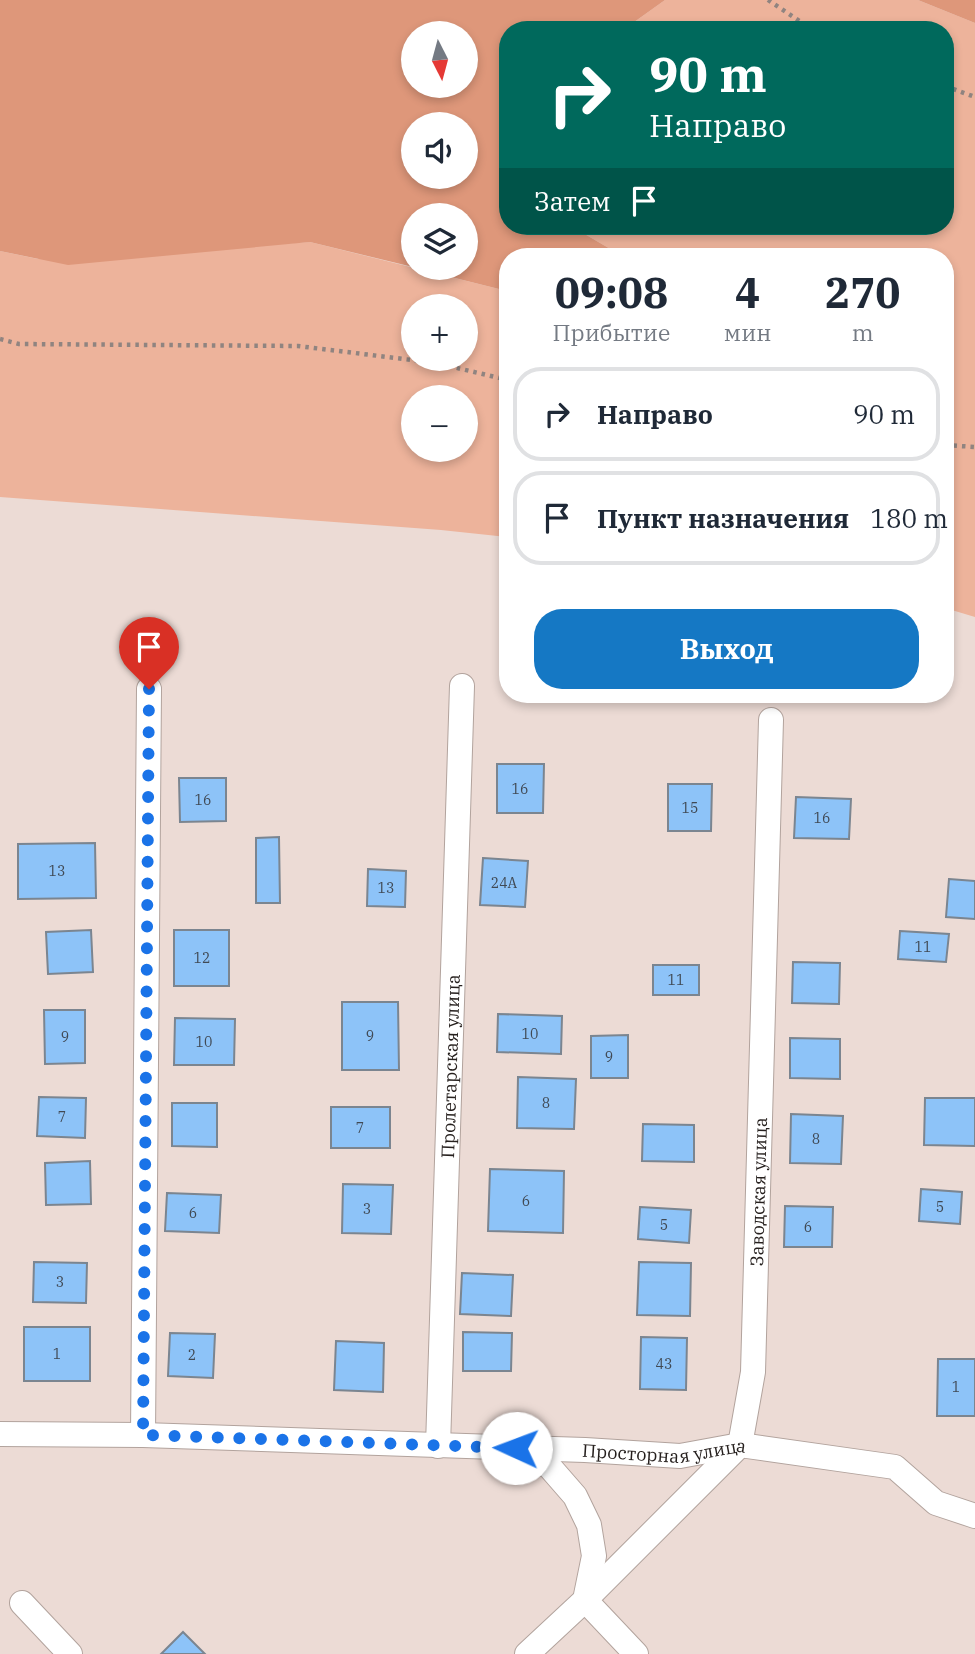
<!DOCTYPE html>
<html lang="ru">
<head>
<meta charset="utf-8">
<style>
  body { margin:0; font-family:"IBM Plex Serif",serif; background:#f6f6f7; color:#1f2937; height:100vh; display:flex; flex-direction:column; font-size:26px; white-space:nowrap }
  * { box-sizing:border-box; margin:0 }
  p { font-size:23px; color:#747a83 }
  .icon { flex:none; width:38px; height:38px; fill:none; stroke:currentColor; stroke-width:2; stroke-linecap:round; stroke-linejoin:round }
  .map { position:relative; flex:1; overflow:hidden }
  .side { position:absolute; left:499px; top:248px; width:455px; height:455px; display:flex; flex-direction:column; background:#fff; border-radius:28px; box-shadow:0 4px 10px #0003 }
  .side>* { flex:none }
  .hud { position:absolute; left:499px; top:21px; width:455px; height:214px; border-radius:28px; box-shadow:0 4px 10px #0003; background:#00695c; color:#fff; overflow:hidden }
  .needle { width:46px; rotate:174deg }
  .controls { position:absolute; left:401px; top:21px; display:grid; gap:14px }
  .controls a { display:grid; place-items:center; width:77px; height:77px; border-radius:50%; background:#fff; box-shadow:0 4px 10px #0003; font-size:35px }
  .pin { position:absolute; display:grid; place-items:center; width:60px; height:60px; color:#fff; margin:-72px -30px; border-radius:50% 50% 50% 0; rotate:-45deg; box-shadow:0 0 7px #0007 }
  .pin .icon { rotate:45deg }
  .me { position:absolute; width:77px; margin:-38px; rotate:272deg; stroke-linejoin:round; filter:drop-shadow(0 0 5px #0008) }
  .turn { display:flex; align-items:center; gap:24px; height:147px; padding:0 35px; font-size:32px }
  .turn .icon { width:91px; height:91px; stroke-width:2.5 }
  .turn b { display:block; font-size:49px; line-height:60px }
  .then { display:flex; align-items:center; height:66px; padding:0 35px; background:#0003; gap:14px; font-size:26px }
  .eta { display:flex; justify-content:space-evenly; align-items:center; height:119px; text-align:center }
  .eta b { font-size:42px; font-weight:800; line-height:49px }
  .action { display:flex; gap:14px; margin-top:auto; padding:14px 35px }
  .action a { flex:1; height:80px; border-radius:28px; background:#1578c4; color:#fff; font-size:28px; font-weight:800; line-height:80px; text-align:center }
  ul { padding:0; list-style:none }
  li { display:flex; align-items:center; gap:21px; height:94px; margin:0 14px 10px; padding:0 21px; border:4px solid #e0e1e3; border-radius:28px }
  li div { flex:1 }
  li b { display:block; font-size:26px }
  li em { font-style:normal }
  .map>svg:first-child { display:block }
  .green { fill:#edb39b; fill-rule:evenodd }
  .forest { fill:#de977a; fill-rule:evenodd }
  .building { fill:#8dc3f8; stroke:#7b8590; stroke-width:2 }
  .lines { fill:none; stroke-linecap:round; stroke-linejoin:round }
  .street-casing { stroke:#b2a39d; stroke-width:26 }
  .path { stroke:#908480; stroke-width:4.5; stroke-dasharray:3.5 5; stroke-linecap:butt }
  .street { stroke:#fff; stroke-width:24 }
  .route { stroke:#1a73e8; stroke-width:12; stroke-dasharray:0 21.6 }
  .labels { text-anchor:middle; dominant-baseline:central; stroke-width:6; stroke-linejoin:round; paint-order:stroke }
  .number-label { font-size:14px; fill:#404954 }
  .street-label { font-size:18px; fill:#26201e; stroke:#f9e9e2 }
</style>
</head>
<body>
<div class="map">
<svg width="975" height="1654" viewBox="0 0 975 1654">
  <rect width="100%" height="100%" fill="#ecdbd5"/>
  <g class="green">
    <polygon points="665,0 918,0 975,23 975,617 945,608 945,257 624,257 571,226 945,226 945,30 623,30"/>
    <path d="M 310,242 L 507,291 L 507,537 L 441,530 L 0,497 L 0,251 L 38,259 ZM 413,306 L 466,306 L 466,359 L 413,359 ZM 413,397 L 466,397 L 466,450 L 413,450 Z"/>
  </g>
  <g class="forest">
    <path d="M 0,0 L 665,0 L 623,30 L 508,30 L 508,226 L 571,226 L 624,257 L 508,257 L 507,291 L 415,268 L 466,268 L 466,215 L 413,215 L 413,267 L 310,242 L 68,265 L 0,251 ZM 413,33 L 466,33 L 466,86 L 413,86 ZM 413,124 L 466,124 L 466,177 L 413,177 Z"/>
    <polygon points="918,0 975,0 975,23"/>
  </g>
  <g class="building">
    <polygon points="497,764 544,764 543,813 497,813"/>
    <polygon points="179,778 226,778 226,821 180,822"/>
    <polygon points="668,784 712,784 711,831 668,831"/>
    <polygon points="796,797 851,799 849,839 794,838"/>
    <polygon points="279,837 280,903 256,903 256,838"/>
    <polygon points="95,843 96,898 18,899 18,844"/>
    <polygon points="483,858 528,861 525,907 480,905"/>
    <polygon points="368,869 406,871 405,907 367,906"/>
    <polygon points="949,879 975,881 975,919 946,917"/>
    <polygon points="91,930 93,972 48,974 46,932"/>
    <rect x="174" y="930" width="55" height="56"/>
    <polygon points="900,931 949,934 946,962 898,959"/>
    <polygon points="793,962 840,963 839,1004 792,1003"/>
    <rect x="653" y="965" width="46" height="30"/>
    <polygon points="342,1002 398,1002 399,1070 342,1070"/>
    <polygon points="44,1010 85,1010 85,1063 45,1064"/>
    <polygon points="498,1014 562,1016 561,1054 497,1052"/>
    <polygon points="175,1018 235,1019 234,1065 174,1065"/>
    <polygon points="628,1035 628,1078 591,1078 591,1036"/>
    <polygon points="790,1038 840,1039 840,1079 790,1078"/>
    <polygon points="518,1077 576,1079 574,1129 517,1128"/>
    <polygon points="39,1097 86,1098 85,1138 37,1136"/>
    <polygon points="925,1098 975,1098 975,1146 924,1145"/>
    <polygon points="172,1103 217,1103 217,1147 172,1146"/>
    <rect x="331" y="1107" width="59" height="41"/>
    <polygon points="791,1114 843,1116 841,1164 790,1163"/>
    <polygon points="643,1124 694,1125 694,1162 642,1161"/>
    <polygon points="90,1161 91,1204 46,1205 45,1163"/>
    <polygon points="490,1169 564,1171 563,1233 488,1231"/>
    <polygon points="343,1184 393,1185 391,1234 342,1233"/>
    <polygon points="921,1189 962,1192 960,1224 919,1221"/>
    <polygon points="167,1193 221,1195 219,1233 165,1231"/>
    <polygon points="785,1206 833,1207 832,1247 784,1247"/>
    <polygon points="640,1207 691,1210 689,1243 638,1239"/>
    <polygon points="34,1262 87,1263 86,1303 33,1302"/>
    <polygon points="639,1262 691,1263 690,1316 637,1315"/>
    <polygon points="462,1273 513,1275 511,1316 460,1314"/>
    <rect x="24" y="1327" width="66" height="54"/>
    <polygon points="463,1332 512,1333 511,1371 463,1371"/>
    <polygon points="170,1333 215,1334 213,1378 168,1376"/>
    <polygon points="641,1337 687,1338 686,1390 640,1389"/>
    <polygon points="336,1341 384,1343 383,1392 334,1390"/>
    <polygon points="938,1359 975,1359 975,1416 937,1416"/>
    <polygon points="183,1632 205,1654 161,1654"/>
  </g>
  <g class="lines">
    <g class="street-casing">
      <g id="street">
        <path id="s1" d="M 0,1434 L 143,1435 L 585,1450 L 680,1456 L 740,1445 L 895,1467 L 936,1503 L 975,1516"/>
        <polyline points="143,1435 149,689"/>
        <path id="s2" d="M 438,1446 L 462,686"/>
        <polyline points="518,1458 548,1465 575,1496 589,1525 594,1556 585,1600 527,1654"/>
        <polyline points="22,1603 70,1654"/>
        <path id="s3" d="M 636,1654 L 585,1600 L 740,1445 L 753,1372 L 771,720"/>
      </g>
    </g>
    <g class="path">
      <polyline points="768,0 801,22 817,30"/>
      <polyline points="945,86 975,97"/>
      <polyline points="0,339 19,344 298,346 436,363 508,380"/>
      <polyline points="945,445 975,447"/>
    </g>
    <use href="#street" class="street"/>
  </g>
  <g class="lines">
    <polyline class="route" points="149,689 143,1435 516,1448"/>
  </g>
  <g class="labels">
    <g class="number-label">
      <text x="520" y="789">16</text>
      <text x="203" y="800">16</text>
      <text x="690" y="808">15</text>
      <text x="822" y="818">16</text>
      <text x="57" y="871">13</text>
      <text x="504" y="883">24А</text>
      <text x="386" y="888">13</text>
      <text x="923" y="947">11</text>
      <text x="202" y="958">12</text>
      <text x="676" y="980">11</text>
      <text x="530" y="1034">10</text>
      <text x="370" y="1036">9</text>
      <text x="65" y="1037">9</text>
      <text x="204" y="1042">10</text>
      <text x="609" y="1057">9</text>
      <text x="546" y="1103">8</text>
      <text x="62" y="1117">7</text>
      <text x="360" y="1128">7</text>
      <text x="816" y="1139">8</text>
      <text x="526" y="1201">6</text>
      <text x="940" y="1207">5</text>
      <text x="367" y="1209">3</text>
      <text x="193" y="1213">6</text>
      <text x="664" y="1225">5</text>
      <text x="808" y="1227">6</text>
      <text x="60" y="1282">3</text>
      <text x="57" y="1354">1</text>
      <text x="192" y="1355">2</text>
      <text x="664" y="1364">43</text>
      <text x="956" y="1387">1</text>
    </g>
    <g class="street-label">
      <text stroke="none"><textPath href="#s2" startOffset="380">Пролетарская улица</textPath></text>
      <text stroke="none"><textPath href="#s3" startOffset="548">Заводская улица</textPath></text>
      <text stroke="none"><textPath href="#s1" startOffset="665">Просторная улица</textPath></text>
    </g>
  </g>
</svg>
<div class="controls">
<a><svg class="needle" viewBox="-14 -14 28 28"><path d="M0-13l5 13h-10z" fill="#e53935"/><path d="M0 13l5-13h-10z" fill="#747a83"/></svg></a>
<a><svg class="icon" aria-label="sound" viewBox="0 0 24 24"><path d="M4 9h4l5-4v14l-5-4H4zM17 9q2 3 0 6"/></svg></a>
<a><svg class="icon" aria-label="layers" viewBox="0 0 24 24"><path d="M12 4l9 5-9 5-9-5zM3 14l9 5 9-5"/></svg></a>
<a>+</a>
<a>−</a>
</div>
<div class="pin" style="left:149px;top:689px;background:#d93025"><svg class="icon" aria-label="arrive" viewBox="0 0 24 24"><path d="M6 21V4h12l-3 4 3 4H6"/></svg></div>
<svg class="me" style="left:516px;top:1448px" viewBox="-20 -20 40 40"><circle r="19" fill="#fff"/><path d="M0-13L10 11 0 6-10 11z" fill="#1a73e8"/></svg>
<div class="hud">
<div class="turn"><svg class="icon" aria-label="right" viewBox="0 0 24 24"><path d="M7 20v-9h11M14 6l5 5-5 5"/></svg><div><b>90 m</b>Направо</div></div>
<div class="then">Затем<svg class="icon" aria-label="arrive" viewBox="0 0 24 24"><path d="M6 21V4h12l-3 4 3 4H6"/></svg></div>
</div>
<section class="side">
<div class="eta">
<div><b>09:08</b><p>Прибытие</p></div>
<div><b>4</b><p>мин</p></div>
<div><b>270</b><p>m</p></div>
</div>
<ul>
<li><svg class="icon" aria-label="right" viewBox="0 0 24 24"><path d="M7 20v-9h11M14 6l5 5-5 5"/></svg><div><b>Направо</b></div><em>90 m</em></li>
<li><svg class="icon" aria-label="arrive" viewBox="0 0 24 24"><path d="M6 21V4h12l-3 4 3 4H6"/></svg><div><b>Пункт назначения</b></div><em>180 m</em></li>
</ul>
<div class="action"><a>Выход</a></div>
</section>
</div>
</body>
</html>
